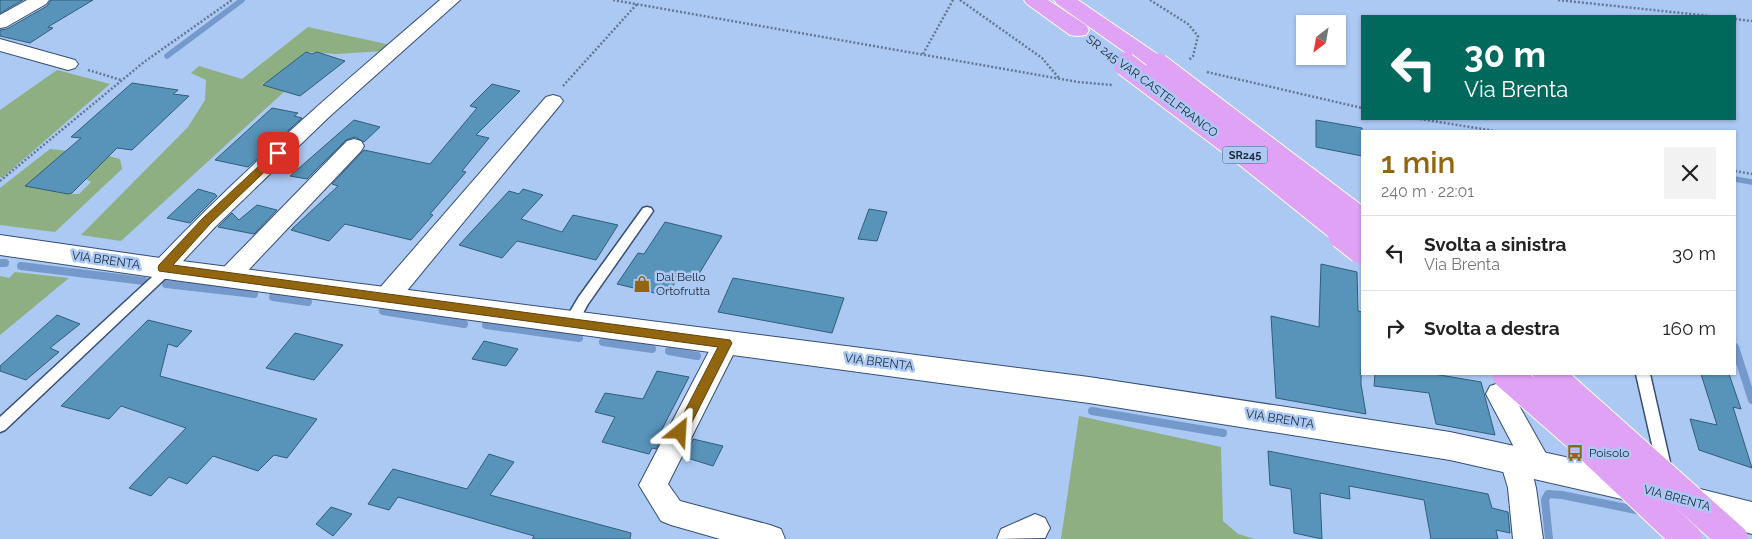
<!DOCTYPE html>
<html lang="it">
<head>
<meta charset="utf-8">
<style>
  body { margin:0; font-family:Raleway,sans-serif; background:#f2f2f2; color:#222; height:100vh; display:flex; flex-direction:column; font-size:19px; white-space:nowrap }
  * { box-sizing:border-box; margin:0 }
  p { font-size:16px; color:#767676 }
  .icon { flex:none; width:28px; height:28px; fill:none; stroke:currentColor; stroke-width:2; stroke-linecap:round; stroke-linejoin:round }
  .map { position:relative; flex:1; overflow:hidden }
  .panel { position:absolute; left:1361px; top:130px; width:375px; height:245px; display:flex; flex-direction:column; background:#fff; border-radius:0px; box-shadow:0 1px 4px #0004 }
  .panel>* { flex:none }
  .guide { position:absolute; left:1361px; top:15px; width:375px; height:105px; border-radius:0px; box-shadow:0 1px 4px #0004; background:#00695c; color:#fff; overflow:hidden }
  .needle { width:32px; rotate:211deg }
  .tools { position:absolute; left:1296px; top:15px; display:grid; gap:10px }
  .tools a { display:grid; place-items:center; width:50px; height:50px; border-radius:0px; background:#fff; box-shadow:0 1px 4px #0004; font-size:25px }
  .pin { position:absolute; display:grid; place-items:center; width:42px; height:42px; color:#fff; margin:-21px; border-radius:10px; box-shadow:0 2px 8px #0006 }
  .me { position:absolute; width:55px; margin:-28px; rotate:27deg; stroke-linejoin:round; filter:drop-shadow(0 0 4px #0008) }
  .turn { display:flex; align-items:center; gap:18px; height:105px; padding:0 20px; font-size:22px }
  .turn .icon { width:65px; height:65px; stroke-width:2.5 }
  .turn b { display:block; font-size:35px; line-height:42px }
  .round { display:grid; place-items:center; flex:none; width:52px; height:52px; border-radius:0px; background:#f2f2f2 }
  .summary { display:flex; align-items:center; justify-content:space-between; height:85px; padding:0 20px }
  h1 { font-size:30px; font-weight:600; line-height:38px; color:#926611 }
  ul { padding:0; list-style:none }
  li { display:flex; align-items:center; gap:15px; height:75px; padding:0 20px; border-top:1px solid #e0e0e0 }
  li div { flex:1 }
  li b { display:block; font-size:19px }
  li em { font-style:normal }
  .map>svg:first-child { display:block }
  .green { fill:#8eaf81 }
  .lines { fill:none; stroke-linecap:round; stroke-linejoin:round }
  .stream-far1 { stroke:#7599ca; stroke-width:5.5 }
  .stream { stroke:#7599ca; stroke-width:8 }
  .building { fill:#5894ba; stroke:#305e7a }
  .service-casing { stroke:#354e72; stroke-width:3 }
  .minor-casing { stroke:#354e72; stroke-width:2 }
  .tertiary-casing { stroke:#354e72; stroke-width:2 }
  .trunk-casing { stroke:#fff; stroke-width:2 }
  .path { stroke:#647896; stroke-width:2.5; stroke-dasharray:2 2; stroke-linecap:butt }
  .service { fill:#fff; fill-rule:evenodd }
  .minor { fill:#fff; fill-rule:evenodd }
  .tertiary { fill:#fff; fill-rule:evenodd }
  .trunk { fill:#dfa2f4; fill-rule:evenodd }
  .trunk-bridge-far1-casing { stroke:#fff; stroke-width:25; stroke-linecap:butt }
  .trunk-bridge-casing { stroke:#fff; stroke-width:32; stroke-linecap:butt }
  .trunk-bridge-far1 { stroke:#dfa2f4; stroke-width:23 }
  .trunk-bridge { stroke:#dfa2f4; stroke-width:30 }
  .route { fill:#926611; stroke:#5f420b }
  .labels { text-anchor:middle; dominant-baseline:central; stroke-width:5; stroke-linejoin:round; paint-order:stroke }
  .shield { fill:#acc9f4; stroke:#495a72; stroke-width:1 }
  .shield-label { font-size:11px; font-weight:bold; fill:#1e2a3a }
  .street-label { font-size:12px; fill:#1e2a3a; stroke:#acc9f4 }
  .poi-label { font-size:12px; fill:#1e2a3a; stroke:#acc9f4; text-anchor:start }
</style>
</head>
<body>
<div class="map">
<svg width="1752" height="539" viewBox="0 0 1752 539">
  <rect width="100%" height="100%" fill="#acc9f4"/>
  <g class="green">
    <polygon points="308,27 391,45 383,51 337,54 306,52 297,59 288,74 262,84 285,91 121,241 81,235 188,127 205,100 206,80 191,73 199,66 242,79"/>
    <polygon points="57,70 110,84 2,178 0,177 0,110"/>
    <polygon points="50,149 78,152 26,186 68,194 79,194 91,182 86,179 109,156 120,159 122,169 55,232 0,225 0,188"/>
    <polygon points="15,272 69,278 0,335 0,276 9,278"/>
    <polygon points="1079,416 1221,447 1223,521 1238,534 1255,539 1061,539"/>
  </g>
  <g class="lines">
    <g class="stream-far1">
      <polyline points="167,56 242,0"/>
      <polyline points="1735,179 1752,182"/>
    </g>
    <g class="stream">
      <polyline points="0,263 5,263"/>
      <polyline points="21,266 144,281"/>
      <polyline points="166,284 254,294"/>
      <polyline points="273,297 308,302"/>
      <polyline points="383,311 464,324"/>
      <polyline points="486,325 579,338"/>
      <polyline points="603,342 652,349"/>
      <polyline points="1735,347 1752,400"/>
      <polyline points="669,351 697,356"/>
      <polyline points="1092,411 1223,433"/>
      <polyline points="1549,539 1545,500 1548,494 1562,495 1641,511"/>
    </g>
  </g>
  <g class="building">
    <polygon points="0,0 23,0 0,13"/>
    <polygon points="51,0 93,0 48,27 53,28 30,43 0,36 0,30 7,29 47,6"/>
    <polygon points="306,52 312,54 317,52 345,61 300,96 263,85"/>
    <polygon points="132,83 178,90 173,94 189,96 132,150 117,148 72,193 68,194 25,186 81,138 71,137"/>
    <polygon points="492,84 520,91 476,135 489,138 462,171 466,172 430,214 433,215 411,240 345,224 329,241 291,230 338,186 332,184 364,150 430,164 477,108 470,106"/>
    <polygon points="272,108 298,113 294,116 302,118 248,167 215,160"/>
    <polygon points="354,120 380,127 364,142 355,137 346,140 307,179 290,176"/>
    <polygon points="1316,120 1362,128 1362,156 1316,147"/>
    <polygon points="198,189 215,194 217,196 190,223 167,218"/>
    <polygon points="523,189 543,195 521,219 562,232 573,215 618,225 596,260 517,241 502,258 459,245 509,191 519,194"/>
    <polygon points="257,205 277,210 254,234 218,227 232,213 239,220"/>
    <polygon points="869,209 887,212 877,241 858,239"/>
    <polygon points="665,222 722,236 694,282 677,279 667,296 617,284 638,253 644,254"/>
    <polygon points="1321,264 1357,272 1358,311 1362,312 1361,384 1366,414 1276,398 1271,316 1319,327"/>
    <polygon points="733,278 844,298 832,333 718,312"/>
    <polygon points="57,315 80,324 50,348 59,352 26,380 0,371 0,366"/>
    <polygon points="148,320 192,331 177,347 168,344 160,376 317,419 287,458 274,455 258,471 213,456 187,484 169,477 151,496 129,488 186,428 121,406 109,419 61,406"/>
    <polygon points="295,333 343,345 314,380 266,368"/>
    <polygon points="484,341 518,349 506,366 472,359"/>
    <polygon points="657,371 689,377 661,431 665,432 656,449 652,448 649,454 602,442 615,417 595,412 605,393 643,399"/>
    <polygon points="1375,374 1434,374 1481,382 1495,435 1436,424 1429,393 1374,386"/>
    <polygon points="1701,374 1729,374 1741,409 1733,407 1752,468 1699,450 1690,419 1717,425"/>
    <polygon points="693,439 723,446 713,466 684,457"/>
    <polygon points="1268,451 1488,494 1492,508 1508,512 1510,533 1496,530 1498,539 1431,539 1424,500 1349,486 1350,499 1320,493 1322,539 1294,533 1291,489 1270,485"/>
    <polygon points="489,454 514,462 490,495 631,533 630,539 532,539 534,536 398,497 389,510 368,504 393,469 467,489"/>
    <polygon points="331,507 352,514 333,536 316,524"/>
  </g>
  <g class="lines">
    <g class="service-casing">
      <g id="service">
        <polygon points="647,207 651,208 653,211 651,214 588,304 576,326 566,326 564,322 578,298 643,208"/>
        <polygon points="168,264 172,266 174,269 172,272 5,430 0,432 0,417 164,266"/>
        <polygon points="1636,374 1650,374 1672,471 1670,476 1665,478 1660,476 1658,471"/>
      </g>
    </g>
    <g class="minor-casing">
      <g id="minor">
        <polygon points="27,0 49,0 46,4 6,27 0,28 0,15"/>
        <path d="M 440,0 L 460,0 L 329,117 L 215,227 L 171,274 L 163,277 L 155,274 L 151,268 L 155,262 C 244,168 342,84 440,0 Z"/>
        <polygon points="0,39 75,60 78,64 75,68 68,70 0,51"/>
        <polygon points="553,95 560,97 563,101 560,105 396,304 387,306 378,304 375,297 378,290 546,97"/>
        <polygon points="354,139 361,141 364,146 361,151 237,282 229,285 221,282 217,276 221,270 347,141"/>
        <polygon points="726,333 735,336 739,343 668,484 680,501 770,525 781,529 785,539 720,539 671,525 661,521 639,485 717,336"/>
        <polygon points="1499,383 1508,386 1553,466 1549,475 1539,478 1533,476 1536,488 1543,539 1513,539 1508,488 1500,461 1504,452 1515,449 1486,394 1490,386"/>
        <polygon points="1035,514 1045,518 1050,528 1045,538 997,539 1001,529"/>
      </g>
    </g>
    <g class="tertiary-casing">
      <g id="tertiary">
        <polygon points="0,235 174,260 1089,377 1450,432 1639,473 1651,477 1656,488 1651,499 1639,503 1450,460 1089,403 174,280 0,255"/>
        <polygon points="1688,486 1752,502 1752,534 1676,512 1671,501 1676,490"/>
      </g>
    </g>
    <g class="trunk-casing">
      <g id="trunk">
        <polygon points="1024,0 1048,0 1086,25 1089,30 1086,35 1078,36 1070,35 1027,4"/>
        <polygon points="1054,0 1078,0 1166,60 1169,65 1166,70 1158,72 1150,70 1057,4"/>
      </g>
    </g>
    <g class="path">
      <polyline points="613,0 1078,82 1112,85"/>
      <polyline points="960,0 1042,58 1059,78"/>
      <polyline points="1150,0 1188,24 1198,36 1193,56 1189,60"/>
      <polyline points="1558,0 1710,16"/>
      <polyline points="1735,19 1752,21"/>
      <polyline points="923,54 953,0"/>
      <polyline points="88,70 121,80"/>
      <polyline points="1207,72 1362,108"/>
      <polyline points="563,86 637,4"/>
      <polyline points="1420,119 1495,131"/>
      <polyline points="1735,171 1752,174"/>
      <polyline points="0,181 144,62 232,0"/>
    </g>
    <use href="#service" class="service"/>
    <use href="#minor" class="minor"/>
    <use href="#tertiary" class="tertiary"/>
    <use href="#trunk" class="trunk"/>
    <g class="trunk-bridge-far1-casing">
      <g id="trunk-bridge-far1">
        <polyline points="1125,64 1248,157 1345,235"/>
        <polyline points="1158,65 1362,220"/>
      </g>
    </g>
    <g class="trunk-bridge-casing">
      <g id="trunk-bridge">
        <polyline points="1343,234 1362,249"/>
        <polyline points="1507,374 1581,439 1687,539"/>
        <polyline points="1548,374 1733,539"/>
      </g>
    </g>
    <use href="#trunk-bridge-far1" class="trunk-bridge-far1"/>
    <use href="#trunk-bridge" class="trunk-bridge"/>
  </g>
  <polygon class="route" points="278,150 282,151 282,155 210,224 173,265 730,340 732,343 685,436 680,438 676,436 674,432 718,347 159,271 158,268 159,265 203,218 275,151"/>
  <defs>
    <g id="shop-bare" transform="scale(1.35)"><path d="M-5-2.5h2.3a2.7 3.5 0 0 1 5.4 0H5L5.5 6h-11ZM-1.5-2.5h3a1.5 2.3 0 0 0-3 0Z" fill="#926611" stroke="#acc9f4" stroke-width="2.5" paint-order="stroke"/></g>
    <g id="bus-bare" transform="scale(1.35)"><path d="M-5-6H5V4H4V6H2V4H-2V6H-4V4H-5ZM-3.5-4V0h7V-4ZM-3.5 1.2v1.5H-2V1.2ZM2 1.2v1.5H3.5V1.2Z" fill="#926611" stroke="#acc9f4" stroke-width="2.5" paint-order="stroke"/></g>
  </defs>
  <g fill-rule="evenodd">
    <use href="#shop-bare" x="642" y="284"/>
    <use href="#bus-bare" x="1575" y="453"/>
  </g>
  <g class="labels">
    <rect class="shield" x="1222.5" y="146.5" width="45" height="17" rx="4"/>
    <g class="shield-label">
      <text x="1245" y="155">SR245</text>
    </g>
    <g class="street-label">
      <text transform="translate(1152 86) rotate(37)">SR 245 VAR CASTELFRANCO</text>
      <text transform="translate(106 260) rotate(8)">VIA BRENTA</text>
      <text transform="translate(879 362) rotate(7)">VIA BRENTA</text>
      <text transform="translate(1280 419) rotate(9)">VIA BRENTA</text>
      <text transform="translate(1677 498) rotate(15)">VIA BRENTA</text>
    </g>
    <g class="poi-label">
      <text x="656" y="277">Dal Bello<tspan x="656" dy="14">Ortofrutta</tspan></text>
      <text x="1589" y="453">Poisolo</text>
    </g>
  </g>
</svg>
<div class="tools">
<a><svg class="needle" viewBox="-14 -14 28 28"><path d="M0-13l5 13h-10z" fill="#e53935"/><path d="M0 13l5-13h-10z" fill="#767676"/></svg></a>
</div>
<div class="pin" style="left:278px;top:153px;background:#d93025"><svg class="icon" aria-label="arrive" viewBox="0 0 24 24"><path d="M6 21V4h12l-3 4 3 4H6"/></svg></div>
<svg class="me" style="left:680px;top:432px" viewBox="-20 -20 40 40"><path d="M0-17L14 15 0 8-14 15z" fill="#926611" stroke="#fff" stroke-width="4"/></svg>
<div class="guide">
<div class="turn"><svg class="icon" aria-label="left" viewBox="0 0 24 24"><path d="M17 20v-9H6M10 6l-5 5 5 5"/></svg><div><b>30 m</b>Via Brenta</div></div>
</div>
<section class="panel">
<div class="summary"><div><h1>1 min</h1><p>240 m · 22:01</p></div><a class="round"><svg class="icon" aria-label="close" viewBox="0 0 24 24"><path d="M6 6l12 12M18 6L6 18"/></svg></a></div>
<ul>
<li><svg class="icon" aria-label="left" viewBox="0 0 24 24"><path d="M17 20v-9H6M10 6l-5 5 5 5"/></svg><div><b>Svolta a sinistra</b><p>Via Brenta</p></div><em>30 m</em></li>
<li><svg class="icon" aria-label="right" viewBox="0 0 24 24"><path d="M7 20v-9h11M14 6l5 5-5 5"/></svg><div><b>Svolta a destra</b></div><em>160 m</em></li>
</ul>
</section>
</div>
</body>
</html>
